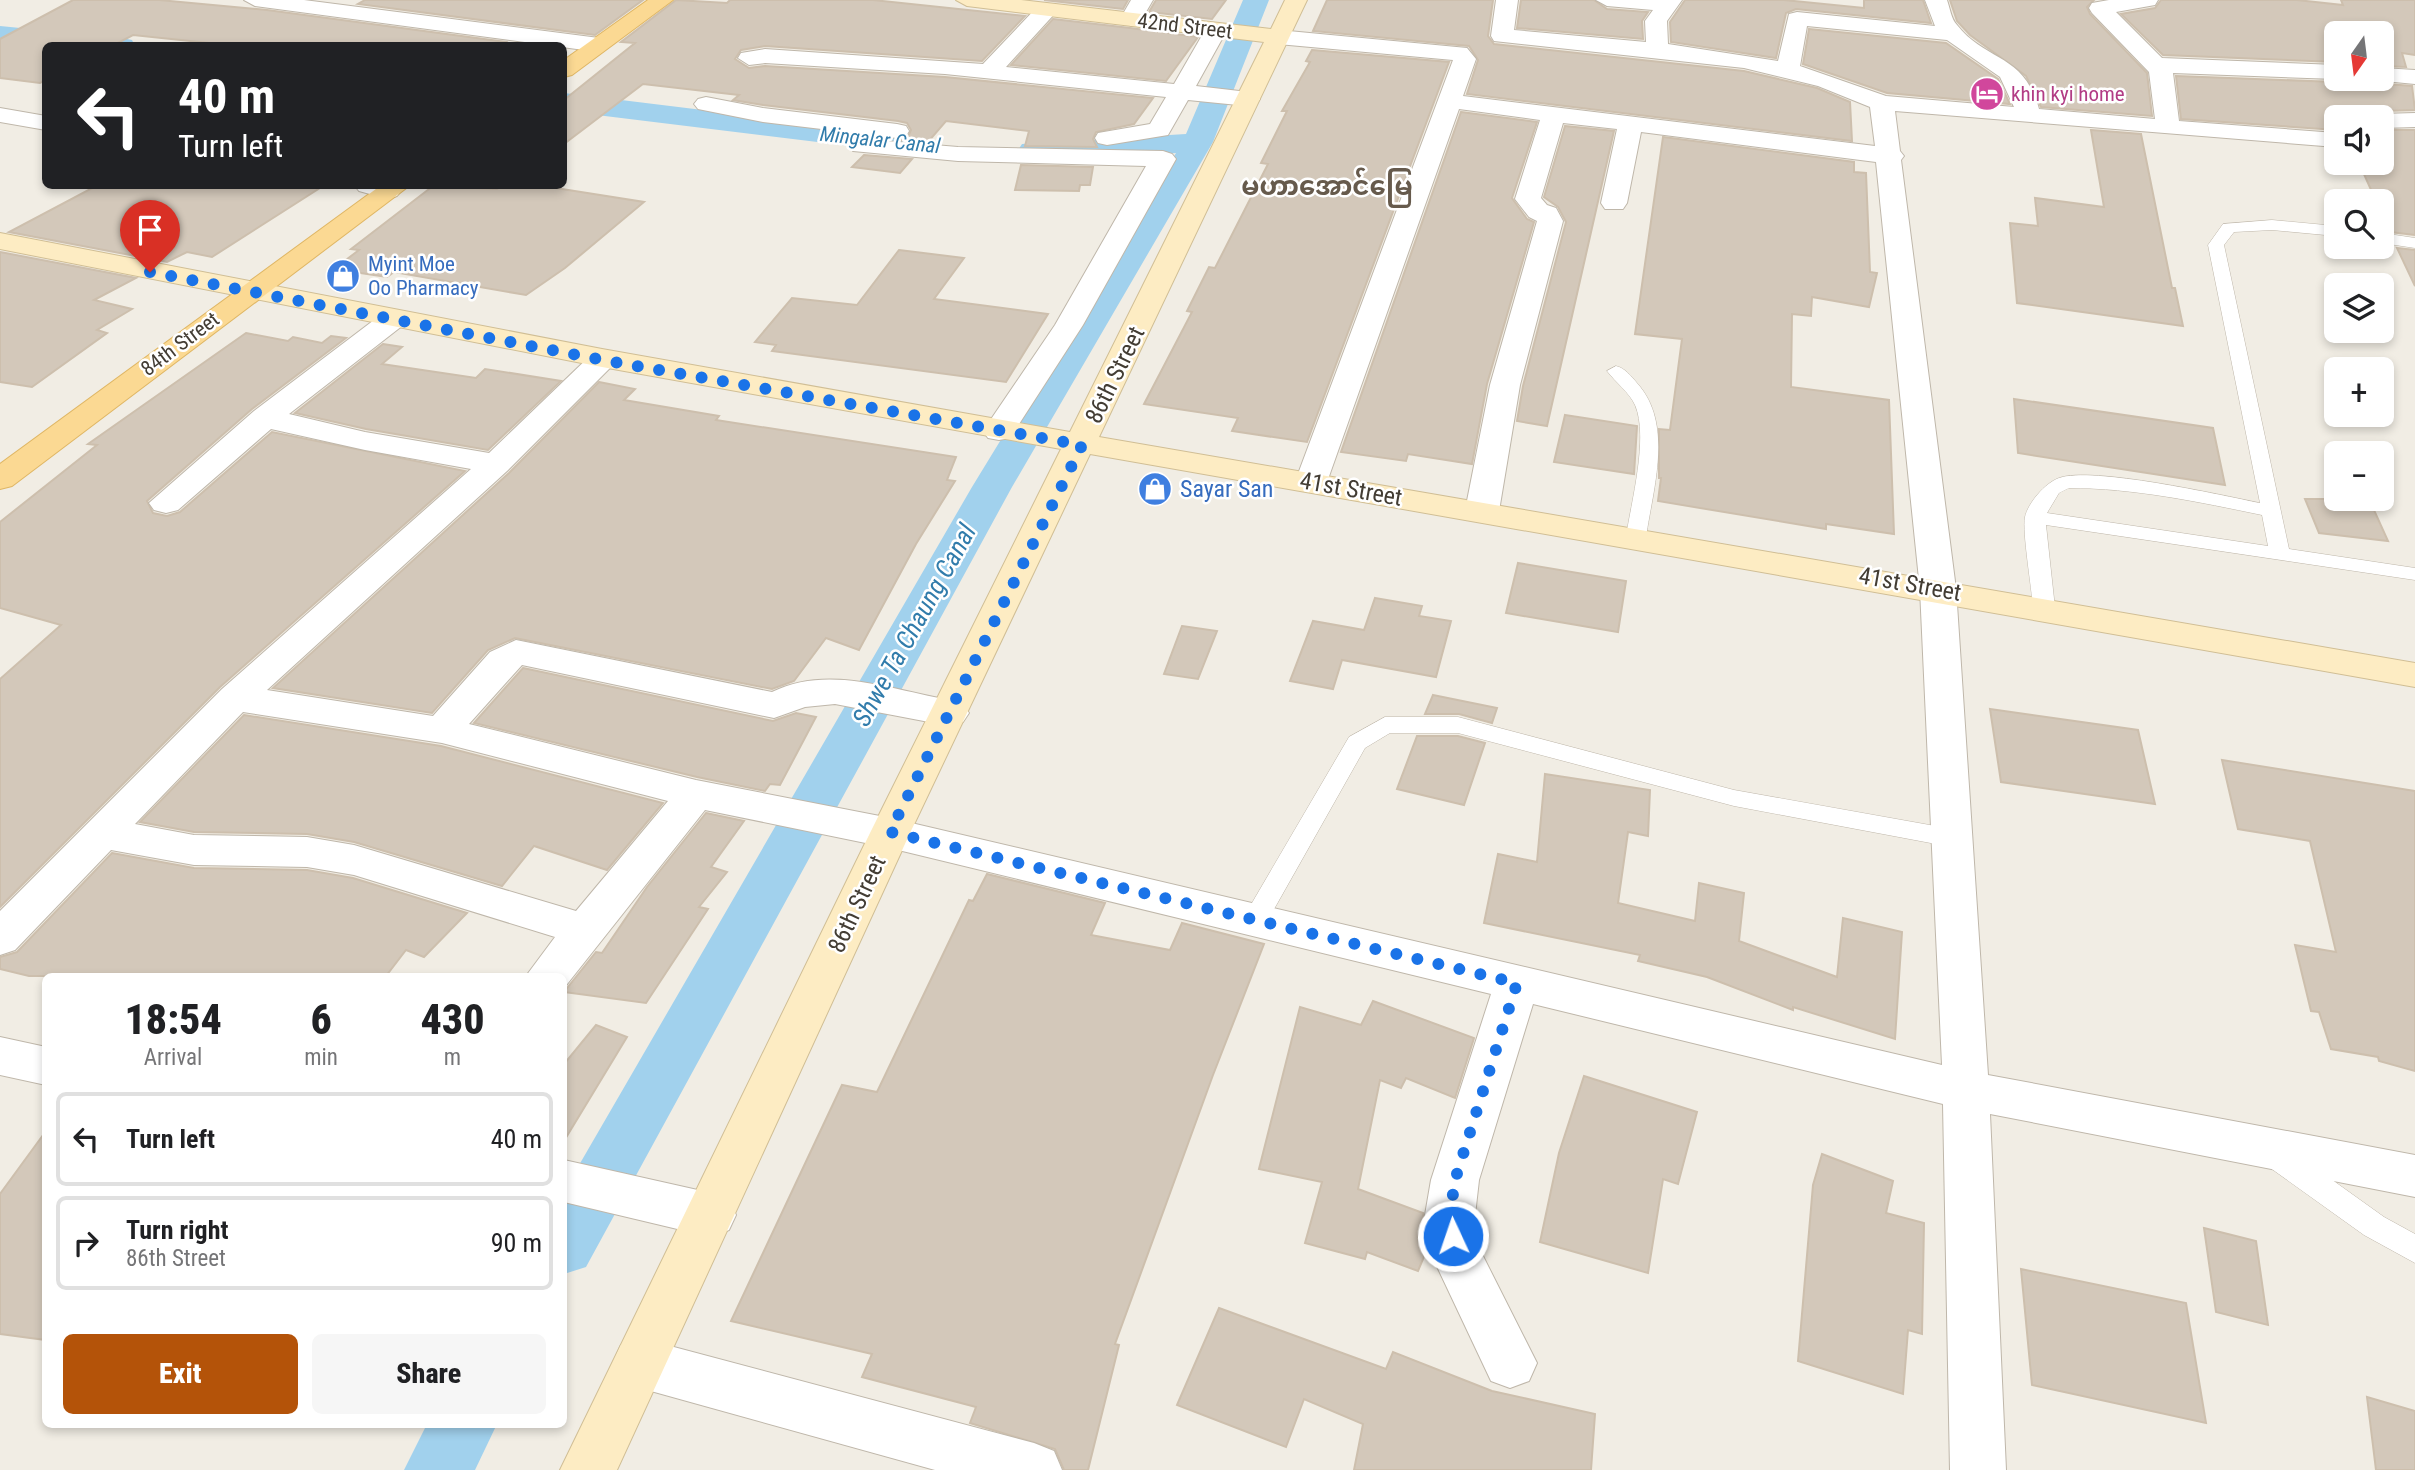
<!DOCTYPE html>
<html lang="en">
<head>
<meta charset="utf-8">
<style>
  body { margin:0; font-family:"Roboto Condensed","Noto Sans Myanmar",sans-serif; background:#f6f6f6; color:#202124; height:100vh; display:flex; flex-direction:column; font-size:26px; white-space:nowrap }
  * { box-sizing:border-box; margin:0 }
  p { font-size:23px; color:#757577 }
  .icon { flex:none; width:38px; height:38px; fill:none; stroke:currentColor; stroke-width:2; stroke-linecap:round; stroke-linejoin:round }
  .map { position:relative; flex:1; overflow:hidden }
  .details { position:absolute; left:42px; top:973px; width:525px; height:455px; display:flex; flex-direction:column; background:#fff; border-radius:10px; box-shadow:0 4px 10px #0003 }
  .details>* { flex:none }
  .hud { position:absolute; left:42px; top:42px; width:525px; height:147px; border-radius:10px; box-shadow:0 4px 10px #0003; background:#202124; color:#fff; overflow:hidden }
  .needle { width:46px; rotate:194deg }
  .controls { position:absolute; left:2324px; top:21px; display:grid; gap:14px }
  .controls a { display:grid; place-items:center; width:70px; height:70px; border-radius:10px; background:#fff; box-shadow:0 4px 10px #0003; font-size:35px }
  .pin { position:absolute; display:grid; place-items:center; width:60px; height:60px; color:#fff; margin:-72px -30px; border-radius:50% 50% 50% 0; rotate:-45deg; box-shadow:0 0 7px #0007 }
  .pin .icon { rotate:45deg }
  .me { position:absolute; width:77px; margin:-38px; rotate:357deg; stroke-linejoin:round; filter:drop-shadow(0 0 5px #0008) }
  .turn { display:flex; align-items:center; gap:24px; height:147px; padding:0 21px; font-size:32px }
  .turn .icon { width:91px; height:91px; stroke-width:2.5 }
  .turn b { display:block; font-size:49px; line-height:60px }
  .eta { display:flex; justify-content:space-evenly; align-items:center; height:119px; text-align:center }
  .eta b { font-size:42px; font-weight:800; line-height:49px }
  .cta { display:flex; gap:14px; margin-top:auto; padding:14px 21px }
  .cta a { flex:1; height:80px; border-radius:10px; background:#b45309; color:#fff; font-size:28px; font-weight:800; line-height:80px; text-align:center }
  .cta a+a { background:#f6f6f6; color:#202124 }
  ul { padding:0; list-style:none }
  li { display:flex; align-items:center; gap:21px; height:94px; margin:0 14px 10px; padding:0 7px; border:4px solid #e0e0e0; border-radius:10px }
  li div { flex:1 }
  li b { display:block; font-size:26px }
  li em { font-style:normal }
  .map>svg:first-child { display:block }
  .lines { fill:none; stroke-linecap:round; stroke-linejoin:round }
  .canal { fill:#a1d1ed; fill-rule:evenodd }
  .building { fill:#d3c8ba; stroke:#cdbfad; stroke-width:2 }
  .lane-casing { stroke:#bfb7aa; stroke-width:1 }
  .street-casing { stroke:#bfb7aa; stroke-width:2 }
  .secondary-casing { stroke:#d0be95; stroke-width:2 }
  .primary-casing { stroke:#dfb664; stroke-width:2 }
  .lane { fill:#fff; fill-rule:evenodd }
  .street { fill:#fff; fill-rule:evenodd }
  .secondary { fill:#fdecc3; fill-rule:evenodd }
  .primary { fill:#fbd993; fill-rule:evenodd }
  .route { stroke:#1a73e8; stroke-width:12; stroke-dasharray:0 21.6 }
  .labels { text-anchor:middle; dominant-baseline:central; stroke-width:5; stroke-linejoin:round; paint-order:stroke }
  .far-street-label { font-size:21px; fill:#433d34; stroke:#fff }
  .far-hotel-label { font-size:21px; fill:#b23c85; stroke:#fff; text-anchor:start }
  .far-water-label { font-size:21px; font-style:italic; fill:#317cab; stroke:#fff }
  .far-shop-label { font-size:21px; fill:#366cbe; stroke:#fff; text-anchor:start }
  .street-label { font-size:24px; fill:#433d34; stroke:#fff }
  .shop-label { font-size:24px; fill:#366cbe; stroke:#fff; text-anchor:start }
  .far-district-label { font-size:26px; font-weight:bold; fill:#665a4c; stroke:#fff }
  .water-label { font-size:26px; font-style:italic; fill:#317cab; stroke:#fff }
</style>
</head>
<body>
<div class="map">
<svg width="2415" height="1470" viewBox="0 0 2415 1470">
  <rect width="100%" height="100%" fill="#f1ede4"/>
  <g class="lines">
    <g class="canal">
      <path d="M 1243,0 L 1269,0 L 1213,142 L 1012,487 L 586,1267 L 564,1274 L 564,1191 L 972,487 L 1176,153 C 1127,157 1071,169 1022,156 L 1018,150 L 1022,144 L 1186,134 Z"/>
      <polygon points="0,26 122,38 132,40 135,46 46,47 0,42"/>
      <polygon points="564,93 924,137 935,140 939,146 935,152 924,155 564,111"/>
      <polygon points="427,1424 497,1424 475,1470 404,1470"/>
    </g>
  </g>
  <g class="building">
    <polygon points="73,0 159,0 267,10 506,42 501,46 238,46 133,35 112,46 46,46 46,80 40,83 0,78 0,39"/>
    <polygon points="365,0 643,0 595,35 358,4"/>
    <polygon points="676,0 727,3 730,0 873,0 1025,16 982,61 765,46 741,50 735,59 749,68 765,66 945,77 1153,98 1134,124 1096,132 1093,139 1097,147 1025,146 1029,131 946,121 928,142 902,140 908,137 911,130 907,123 898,121 763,105 733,100 739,95 643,84 564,144 564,100 635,43 621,42"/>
    <polygon points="1044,0 1128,0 1123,9"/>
    <polygon points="1156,0 1226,0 1212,19 1149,12"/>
    <polygon points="1327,0 1493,0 1488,36 1494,44 1744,71 1817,88 1850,102 1852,141 1467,94 1478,60 1469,46 1313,31"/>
    <polygon points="1521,0 1594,0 1607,9 1648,12 1642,21 1643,39 1517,28"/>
    <polygon points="1685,0 1784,0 1864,8 1864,0 1923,0 1931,23 1796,9 1786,13 1776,58 1671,42 1670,22"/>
    <polygon points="1950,0 2094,0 2087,7 2090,14 2147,73 2152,116 2041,107 2026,76 1970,35 1957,21"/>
    <polygon points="2161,0 2297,0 2343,5 2341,0 2415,0 2415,55 2402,53 2406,67 2382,66 2382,33 2336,33 2336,62 2163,55 2121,14 2155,8"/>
    <polygon points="1053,19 1130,28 1198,37 1166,81 1011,65"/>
    <polygon points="1809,29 1946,43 1998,79 2010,104 1887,93 1803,64"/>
    <polygon points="1312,50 1449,62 1307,442 1232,431 1238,418 1144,404 1192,312 1187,311 1209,267 1215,268 1268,164 1261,163 1287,111 1282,111 1310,62 1306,61"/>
    <polygon points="2176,76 2336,82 2339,79 2372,79 2374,83 2412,86 2415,110 2382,111 2369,117 2336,117 2336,130 2181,119"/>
    <polygon points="1461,112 1537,122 1512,198 1527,219 1534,222 1487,384 1472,464 1408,454 1406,461 1341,452"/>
    <polygon points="1565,126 1614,131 1547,426 1517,421 1523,386 1566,222 1558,207 1544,197"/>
    <polygon points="2091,130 2141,134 2172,288 2175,288 2183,326 2017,303 2010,223 2038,226 2035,198 2104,207"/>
    <polygon points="2382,130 2415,130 2415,235 2390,232 2382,214 2382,201 2376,201 2359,163 2382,163"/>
    <polygon points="1663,137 1854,162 1854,172 1866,173 1870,272 1877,273 1869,307 1812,297 1811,316 1792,314 1791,387 1889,400 1894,534 1826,524 1826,529 1658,501 1661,478 1659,478 1659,429 1670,430 1682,339 1635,334"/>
    <polygon points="864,155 912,159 900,173 852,167"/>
    <polygon points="1021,165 1093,167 1090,185 1080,185 1079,191 1015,190"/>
    <polygon points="96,186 323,186 212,257 187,252 167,262 9,232"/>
    <polygon points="433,186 497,189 502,186 543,186 644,202 565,268 526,295 394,272 387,277 334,269 359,250 351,249"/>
    <polygon points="2397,248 2415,250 2415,286"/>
    <polygon points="899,250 964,258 934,299 1048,314 1006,382 772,351 776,345 755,342 792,298 857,305"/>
    <polygon points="0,252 136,278 94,300 132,309 97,330 107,333 32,387 0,382"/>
    <polygon points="246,333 288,341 293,337 322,343 331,336 346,338 252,409 147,501 153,513 167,516 180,512 272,432 465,471 220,687 0,907 0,679 61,625 0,608 0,522 97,445 88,444"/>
    <polygon points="383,344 402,347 382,364 476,378 485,369 561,381 488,450 366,429 295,413"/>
    <polygon points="599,382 635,389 624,400 719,416 716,420 956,457 947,480 955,481 916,544 859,650 826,638 794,681 772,689 515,638 488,650 432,713 273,688 509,473"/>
    <polygon points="2014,399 2213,428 2225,485 2018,453"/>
    <polygon points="1565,415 1637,426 1634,474 1554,462"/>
    <polygon points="2305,499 2369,499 2388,541 2319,533"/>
    <polygon points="1518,563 1626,581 1618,632 1506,613"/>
    <polygon points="1375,598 1422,606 1419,616 1451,621 1436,677 1342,660 1333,689 1290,681 1313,621 1364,630"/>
    <polygon points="1182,626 1217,631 1198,679 1164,674"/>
    <polygon points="523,668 773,721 796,713 816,717 780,785 770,784 765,791 697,777 474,723"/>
    <polygon points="1433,695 1497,708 1492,723 1459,714 1425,714"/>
    <polygon points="1990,709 2138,730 2155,804 2001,782"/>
    <polygon points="244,715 441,746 663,803 607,870 534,846 502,886 354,842 307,834 194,832 140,822"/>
    <polygon points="1417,736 1458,736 1485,743 1464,805 1397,789"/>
    <polygon points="2222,760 2415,791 2415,1071 2379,1061 2378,1057 2331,1049 2319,1012 2311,1011 2295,945 2336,952 2310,841 2238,829"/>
    <polygon points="1545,774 1650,790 1648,836 1628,832 1618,903 1695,921 1699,883 1744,893 1739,941 1837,977 1843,918 1902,932 1895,1039 1793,1007 1793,1010 1707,977 1638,961 1640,955 1484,923 1498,854 1537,862"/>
    <polygon points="706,813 744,821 711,867 727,872 699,907 708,909 646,1003 564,992 596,952 602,953 647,887"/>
    <polygon points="112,853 194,868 307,870 353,878 467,913 424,957 406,950 386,976 29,976 0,969 0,957 17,952"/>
    <polygon points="987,874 1105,903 1091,935 1170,950 1182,923 1264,944 1213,1075 1115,1344 1119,1345 1088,1470 1064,1470 1055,1449 970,1423 976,1407 862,1377 872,1354 731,1321 842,1085 877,1092 969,900 973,901"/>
    <polygon points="1373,1001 1474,1038 1455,1098 1406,1078 1401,1088 1380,1080 1358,1189 1423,1213 1428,1247 1418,1271 1367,1252 1365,1259 1305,1243 1322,1182 1259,1169 1300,1007 1361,1025"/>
    <polygon points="596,1025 627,1037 564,1141 564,1064"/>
    <polygon points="1584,1076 1697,1112 1678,1184 1663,1179 1648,1273 1540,1242 1559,1153"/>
    <polygon points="46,1131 46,1340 0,1334 0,1194"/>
    <polygon points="1822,1154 1893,1181 1886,1213 1924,1223 1922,1334 1908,1330 1903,1394 1798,1361 1813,1185"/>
    <polygon points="2204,1228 2256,1241 2268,1325 2216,1312"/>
    <polygon points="2021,1269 2186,1303 2206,1423 2032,1385"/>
    <polygon points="1219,1308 1386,1369 1393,1352 1492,1391 1595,1414 1591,1470 1354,1470 1363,1424 1304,1399 1286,1447 1177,1405"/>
    <polygon points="2367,1397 2415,1411 2415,1470 2376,1470"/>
  </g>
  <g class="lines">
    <g class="lane-casing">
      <g id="lane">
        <path d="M 2272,220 L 2336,226 L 2336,236 L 2272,230 L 2234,232 L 2224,245 L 2289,549 L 2415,568 L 2415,580 L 2046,525 L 2055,608 L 2051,613 L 2037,613 L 2033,608 C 2032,589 2022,532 2025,517 C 2028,503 2045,483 2059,478 C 2091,466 2221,495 2260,503 L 2208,245 L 2223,224 ZM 2069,488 C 2134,488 2199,502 2262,515 L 2268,546 L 2047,513 L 2059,493 Z"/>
        <polygon points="2382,233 2415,238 2415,248 2382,243"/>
        <path d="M 1616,366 C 1625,368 1631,376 1637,383 C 1674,424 1653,488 1646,537 L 1636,543 L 1626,537 C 1631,503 1649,437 1635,405 C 1629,392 1616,383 1607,371 Z"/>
        <polygon points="1385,717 1458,717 1734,790 1952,829 1961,832 1964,838 1961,844 1952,847 1734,806 1458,733 1390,733 1365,748 1264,927 1255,930 1246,927 1242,920 1349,737"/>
        <polygon points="2279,1146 2289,1149 2384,1217 2415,1234 2415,1263 2364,1235 2269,1167 2265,1158 2269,1149"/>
      </g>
    </g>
    <g class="street-casing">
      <g id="street">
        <polygon points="244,0 304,0 599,38 610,45 599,52 255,6"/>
        <polygon points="1131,0 1153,0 1139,24 1131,26 1120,19"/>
        <path d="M 1496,0 L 1518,0 L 1514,30 L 1646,42 L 1645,21 L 1653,10 L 1607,6 L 1596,0 L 1682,0 L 1667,21 L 1668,44 L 1778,61 L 1789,14 L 1797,12 L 1935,26 L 1925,0 L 1947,0 C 1950,8 1951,19 1957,25 C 1986,62 2024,53 2039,109 L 2155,119 L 2149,72 L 2092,13 L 2089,8 L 2092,3 L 2109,0 L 2158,0 L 2155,5 L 2116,12 L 2162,58 L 2336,65 L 2336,79 L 2173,73 L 2179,121 L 2336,133 L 2336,147 L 1895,111 L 1900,151 L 1904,156 L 1901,160 L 1956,589 L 1988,1075 L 2415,1155 L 2415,1197 L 1990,1114 L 2006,1470 L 1950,1470 L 1943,1104 L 1533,1004 L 1479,1180 L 1475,1215 L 1482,1254 L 1537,1363 L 1529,1381 L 1510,1388 L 1491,1381 L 1432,1256 L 1425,1215 L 1431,1180 L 1491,994 L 890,848 L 705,810 L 564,988 L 564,976 L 526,976 L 555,937 L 354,875 L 307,867 L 194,865 L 111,850 L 15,950 L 0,955 L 0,911 L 222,689 L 471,469 L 365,450 L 271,429 L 178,510 L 166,513 L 154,510 L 149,503 L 254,411 L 382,314 L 392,311 L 402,314 L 406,320 L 402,326 L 289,414 L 365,432 L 489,453 L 592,354 L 603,351 L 614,354 L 618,360 L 507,471 L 267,690 L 433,716 L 490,652 L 516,640 L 772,692 C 828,664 892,690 950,700 L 963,704 L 969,713 L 963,722 L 950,726 L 835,704 L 805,707 L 774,718 L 522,665 L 469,724 L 696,780 L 890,818 L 1942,1065 L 1920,589 L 1876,162 L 1641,132 L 1627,203 L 1623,209 L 1605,209 L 1601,203 L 1617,129 L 1563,123 L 1541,198 L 1547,205 L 1556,208 L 1563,221 L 1520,385 L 1499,511 L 1494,518 L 1482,521 L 1470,518 L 1465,511 L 1490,385 L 1537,221 L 1529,217 L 1515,199 L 1540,120 L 1459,109 L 1327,482 L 1323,489 L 1311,492 L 1299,489 L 1295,482 L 1453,60 L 1278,44 L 1270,42 L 1267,37 L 1270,32 L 1278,30 L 1467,48 L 1476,59 L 1463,96 L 1875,146 L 1870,107 L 1818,86 L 1744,68 L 1494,41 L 1491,36 ZM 1807,26 L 1947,40 L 2000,77 L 2014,107 L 1886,96 L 1800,66 ZM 243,712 L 442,743 L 668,801 L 576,911 L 354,845 L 307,837 L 194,835 L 135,824 Z"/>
        <polygon points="1047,4 1058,10 1006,67 1174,84 1208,25 1216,23 1227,30 1196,86 1248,92 1256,94 1260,99 1256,104 1248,106 1188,100 1168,135 1107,145 1098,143 1095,138 1098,133 1150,124 1166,97 945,74 765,63 749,65 738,58 741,53 765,49 983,64 1039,5"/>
        <polygon points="2382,68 2415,70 2415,84 2374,80 2382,79"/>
        <polygon points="706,97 763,108 897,124 906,126 909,131 906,136 897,138 763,122 698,109 694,104 698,99"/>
        <polygon points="0,108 46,116 46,130 0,122"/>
        <polygon points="2415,113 2415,127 2382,128 2382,117 2372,117 2382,114"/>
        <polygon points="862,139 958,147 1163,151 1172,154 1176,159 1083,325 1010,438 999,440 988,438 983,431 1055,325 1146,166 958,161 853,151 850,146 853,141"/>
        <polygon points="355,186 397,186 401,191 397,196 388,199 359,191"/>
        <polygon points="0,1037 46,1047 46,1085 0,1075"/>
        <polygon points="564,1160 711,1193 729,1200 736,1215 729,1230 711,1237 564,1202"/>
        <polygon points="640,1338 1034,1443 1054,1451 1062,1470 935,1470 640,1388 621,1381 613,1363 621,1345"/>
      </g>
    </g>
    <g class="secondary-casing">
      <polygon id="secondary" points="956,0 1021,0 1271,29 1285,0 1307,0 1099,437 2415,663 2415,687 1090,454 910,833 617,1470 560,1470 870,833 1061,449 602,367 0,249 0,233 602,349 1070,432 1264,42 967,6"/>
    </g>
    <g class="primary-casing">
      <g id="primary">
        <polygon points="648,0 673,0 572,75 564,77 564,60"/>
        <polygon points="380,186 409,186 12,486 0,489 0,464"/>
      </g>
    </g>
    <use href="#lane" class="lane"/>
    <use href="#street" class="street"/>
    <use href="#secondary" class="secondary"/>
    <use href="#primary" class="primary"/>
  </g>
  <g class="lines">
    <polyline class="route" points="150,272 603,360 1082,445 890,832 1517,983 1455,1180 1450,1215 1453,1236"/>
  </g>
  <defs>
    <g id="hotel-disc" transform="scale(1.75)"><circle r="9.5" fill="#d1479c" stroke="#fff"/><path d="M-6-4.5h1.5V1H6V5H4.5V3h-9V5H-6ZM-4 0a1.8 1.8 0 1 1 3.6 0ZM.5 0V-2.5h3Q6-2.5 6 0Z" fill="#fff"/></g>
    <g id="shop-disc" transform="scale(1.75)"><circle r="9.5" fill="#3f7fe0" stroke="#fff"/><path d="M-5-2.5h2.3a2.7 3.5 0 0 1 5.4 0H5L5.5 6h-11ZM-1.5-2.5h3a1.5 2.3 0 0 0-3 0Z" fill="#fff"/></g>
  </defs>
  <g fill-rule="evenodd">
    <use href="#hotel-disc" x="1987" y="94"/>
    <use href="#shop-disc" x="343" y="276"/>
    <use href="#shop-disc" x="1155" y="489"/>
  </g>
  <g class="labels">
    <g class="far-street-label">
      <text transform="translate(1185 26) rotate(7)">42nd Street</text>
      <text transform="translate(180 344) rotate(-37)">84th Street</text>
    </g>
    <g class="far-hotel-label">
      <text x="2011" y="94">khin kyi home</text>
    </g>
    <g class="far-water-label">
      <text transform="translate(880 140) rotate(6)">Mingalar Canal</text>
    </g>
    <g class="far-shop-label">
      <text x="368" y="264">Myint Moe<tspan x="368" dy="24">Oo Pharmacy</tspan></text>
    </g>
    <g class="street-label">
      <text transform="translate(1115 375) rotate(-64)">86th Street</text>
      <text transform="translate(1351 489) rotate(10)">41st Street</text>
      <text transform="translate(1910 584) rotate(10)">41st Street</text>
      <text transform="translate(857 904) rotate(-65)">86th Street</text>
    </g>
    <g class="shop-label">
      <text x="1180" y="489">Sayar San</text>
    </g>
    <g class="far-district-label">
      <text x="1327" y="186">မဟာအောင်မြေ</text>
    </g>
    <g class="water-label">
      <text transform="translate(914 625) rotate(-61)">Shwe Ta Chaung Canal</text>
    </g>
  </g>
</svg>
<div class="controls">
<a><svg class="needle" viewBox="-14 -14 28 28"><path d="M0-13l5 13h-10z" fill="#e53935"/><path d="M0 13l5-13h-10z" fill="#757577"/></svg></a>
<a><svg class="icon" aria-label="sound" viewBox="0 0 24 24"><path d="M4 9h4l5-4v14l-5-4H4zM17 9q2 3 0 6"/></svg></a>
<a><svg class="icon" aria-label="search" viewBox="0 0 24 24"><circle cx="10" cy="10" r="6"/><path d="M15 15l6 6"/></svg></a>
<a><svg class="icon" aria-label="layers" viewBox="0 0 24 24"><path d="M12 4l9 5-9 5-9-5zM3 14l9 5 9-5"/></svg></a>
<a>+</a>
<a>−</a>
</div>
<div class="pin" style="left:150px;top:272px;background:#d93025"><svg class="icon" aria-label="arrive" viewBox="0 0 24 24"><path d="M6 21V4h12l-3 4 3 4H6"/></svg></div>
<svg class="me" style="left:1453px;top:1236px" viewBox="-20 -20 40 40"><circle r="17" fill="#1a73e8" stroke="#fff" stroke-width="3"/><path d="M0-11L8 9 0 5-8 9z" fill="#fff"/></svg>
<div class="hud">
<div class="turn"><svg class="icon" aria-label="left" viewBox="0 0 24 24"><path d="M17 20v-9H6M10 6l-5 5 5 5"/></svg><div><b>40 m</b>Turn left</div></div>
</div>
<section class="details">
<div class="eta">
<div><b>18:54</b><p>Arrival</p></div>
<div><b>6</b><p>min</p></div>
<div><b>430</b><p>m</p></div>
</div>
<ul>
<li><svg class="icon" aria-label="left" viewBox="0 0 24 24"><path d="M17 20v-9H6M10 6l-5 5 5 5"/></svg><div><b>Turn left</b></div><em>40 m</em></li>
<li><svg class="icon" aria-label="right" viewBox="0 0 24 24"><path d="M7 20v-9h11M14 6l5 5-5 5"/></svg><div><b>Turn right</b><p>86th Street</p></div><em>90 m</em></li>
</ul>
<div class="cta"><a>Exit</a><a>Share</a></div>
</section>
</div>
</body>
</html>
